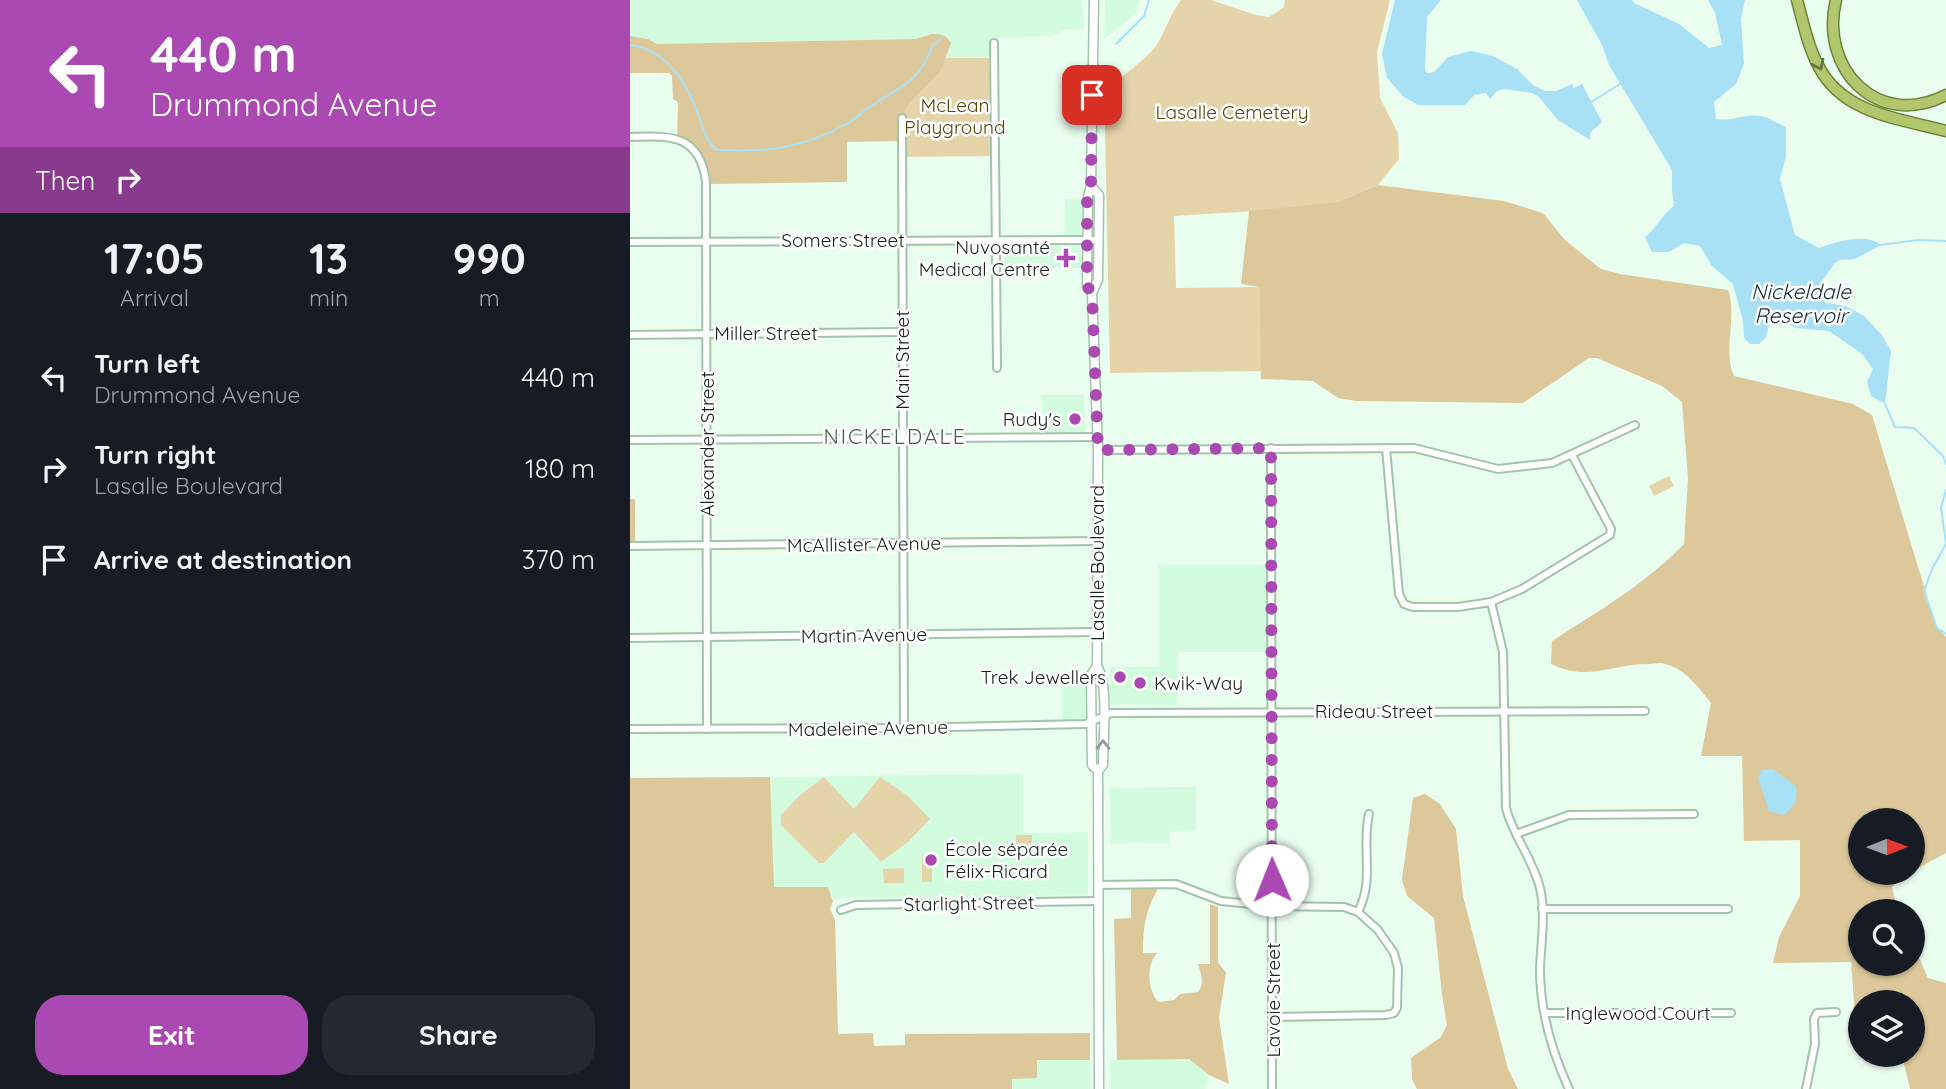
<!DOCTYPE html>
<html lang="en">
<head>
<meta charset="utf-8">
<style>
  body { margin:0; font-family:Quicksand,sans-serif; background:#242831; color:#f1f3f6; height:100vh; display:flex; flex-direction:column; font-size:26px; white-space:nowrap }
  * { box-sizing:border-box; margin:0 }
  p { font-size:23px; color:#9ea1a6 }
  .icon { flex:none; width:38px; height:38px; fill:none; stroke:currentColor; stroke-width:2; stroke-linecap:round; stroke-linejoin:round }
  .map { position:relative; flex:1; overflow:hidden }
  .sheet { display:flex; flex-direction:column; background:#171b24; width:630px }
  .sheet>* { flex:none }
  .top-card { background:#aa49b1; color:#fff; overflow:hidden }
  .needle { width:46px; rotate:89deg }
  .tools { position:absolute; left:1218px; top:808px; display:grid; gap:14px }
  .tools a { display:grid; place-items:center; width:77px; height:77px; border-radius:50%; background:#171b24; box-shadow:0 2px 5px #0004; font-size:35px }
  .pin { position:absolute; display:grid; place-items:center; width:60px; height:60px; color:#fff; margin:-30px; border-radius:14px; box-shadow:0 4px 10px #0006 }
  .me { position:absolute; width:77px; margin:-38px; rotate:359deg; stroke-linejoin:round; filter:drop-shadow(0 0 5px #0008) }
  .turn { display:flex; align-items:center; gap:24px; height:147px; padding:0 35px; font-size:32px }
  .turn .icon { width:91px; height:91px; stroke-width:2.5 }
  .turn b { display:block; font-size:49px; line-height:60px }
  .then { display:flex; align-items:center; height:66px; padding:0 35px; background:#0003; gap:14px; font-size:26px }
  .eta { display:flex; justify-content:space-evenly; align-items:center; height:119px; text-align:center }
  .eta b { font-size:42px; font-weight:800; line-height:49px }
  .primary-button { display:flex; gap:14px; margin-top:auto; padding:14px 35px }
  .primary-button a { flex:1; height:80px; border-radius:28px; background:#aa49b1; color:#fff; font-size:28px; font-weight:800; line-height:80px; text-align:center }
  .primary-button a+a { background:#242831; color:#f1f3f6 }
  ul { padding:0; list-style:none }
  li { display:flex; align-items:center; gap:21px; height:91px; padding:0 35px }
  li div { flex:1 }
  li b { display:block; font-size:26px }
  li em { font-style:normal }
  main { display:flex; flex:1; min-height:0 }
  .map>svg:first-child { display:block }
  .built { fill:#d3fcdf }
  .green { fill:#e5d3aa }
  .forest { fill:#dcc89b }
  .water { fill:#a8e0f5 }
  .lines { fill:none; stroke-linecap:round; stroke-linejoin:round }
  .stream { stroke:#a8e0f5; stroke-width:2 }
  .minor-casing { stroke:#a2c3ac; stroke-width:10 }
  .secondary-casing { stroke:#a2c3ac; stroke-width:11 }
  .trunk-casing { stroke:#6e8438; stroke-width:13 }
  .minor { stroke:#fff; stroke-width:6 }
  .secondary { stroke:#fff; stroke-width:8 }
  .trunk { stroke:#b2c66e; stroke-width:10 }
  .oneway { stroke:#647444 }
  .oneway2 { stroke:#969c98 }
  .route { stroke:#aa49b1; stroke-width:12; stroke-dasharray:0 21.6 }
  .poi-dot { fill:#aa49b1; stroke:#fff; stroke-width:2.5 }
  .labels { text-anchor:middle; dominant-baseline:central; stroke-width:5; stroke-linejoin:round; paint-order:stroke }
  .park-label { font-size:19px; fill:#59450c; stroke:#fff }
  .street-label { font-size:19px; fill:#152219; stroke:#fff }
  .poi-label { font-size:19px; fill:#152219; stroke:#fff; text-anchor:end }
  .water-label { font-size:21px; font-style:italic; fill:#122d37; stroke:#fff }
  .neighbourhood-label { font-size:21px; letter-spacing:2px; fill:#415f4b; stroke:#fff }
</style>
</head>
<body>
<main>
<section class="sheet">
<div class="top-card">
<div class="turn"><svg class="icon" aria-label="left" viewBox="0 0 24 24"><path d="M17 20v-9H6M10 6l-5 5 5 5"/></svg><div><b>440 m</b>Drummond Avenue</div></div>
<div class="then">Then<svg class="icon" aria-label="right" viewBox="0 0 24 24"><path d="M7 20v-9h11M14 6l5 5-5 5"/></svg></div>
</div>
<div class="eta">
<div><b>17:05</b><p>Arrival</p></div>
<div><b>13</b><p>min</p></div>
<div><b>990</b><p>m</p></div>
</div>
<ul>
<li><svg class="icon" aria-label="left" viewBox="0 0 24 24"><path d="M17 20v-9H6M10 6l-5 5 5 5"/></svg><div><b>Turn left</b><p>Drummond Avenue</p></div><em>440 m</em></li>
<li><svg class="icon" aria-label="right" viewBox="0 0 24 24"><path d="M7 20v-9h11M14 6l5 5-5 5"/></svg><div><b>Turn right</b><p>Lasalle Boulevard</p></div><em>180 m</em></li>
<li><svg class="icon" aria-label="arrive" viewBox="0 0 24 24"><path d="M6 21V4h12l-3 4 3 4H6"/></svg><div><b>Arrive at destination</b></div><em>370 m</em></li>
</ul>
<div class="primary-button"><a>Exit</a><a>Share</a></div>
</section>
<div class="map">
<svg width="1316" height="1089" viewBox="0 0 1316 1089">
  <rect width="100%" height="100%" fill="#eafef0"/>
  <g class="built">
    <polygon points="0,0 452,0 454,29 436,29 423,36 371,37 363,43 363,58 315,58 319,51 301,34 286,39 26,44 18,39 0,36"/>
    <polygon points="475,0 509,0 506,14 474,39"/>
    <polygon points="435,199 451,199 451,268 374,268 374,246 434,246"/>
    <polygon points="412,395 454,395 455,433 413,433"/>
    <polygon points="529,565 636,565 638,652 548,652 547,705 480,704 480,667 529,667"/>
    <polygon points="457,678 457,718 432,721 432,680"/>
    <polygon points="393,774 393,833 458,832 458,894 392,897 224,897 204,900 198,887 144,887 140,777"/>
    <polygon points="566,787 566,831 540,832 539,843 481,844 480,788"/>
    <polygon points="559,1059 579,1075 575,1089 481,1089 480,1060"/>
    <polygon points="407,1060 460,1060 460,1089 382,1089 382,1079"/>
  </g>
  <g class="green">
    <path d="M 551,0 L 581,0 L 626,15 L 639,17 L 654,7 L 655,0 L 760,0 L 747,52 L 750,98 L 768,133 L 769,159 L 748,185 L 708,202 L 659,209 L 544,216 L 546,288 L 631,287 L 631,371 L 480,373 L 474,77 L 491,77 C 504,67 521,55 529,41 C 537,27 541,13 551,0 Z"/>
    <polygon points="315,58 363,58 365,156 272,157 271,118 278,105 311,71"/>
    <polygon points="1039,476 1044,486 1024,496 1019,486"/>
    <polygon points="194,777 224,809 250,777 278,796 300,819 278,842 251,862 224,832 194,863 189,863 151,825 151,815 169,796"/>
    <rect x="386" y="835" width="16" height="12"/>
    <rect x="292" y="859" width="10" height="23"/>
    <polygon points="274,868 274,883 254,883 253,869"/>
  </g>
  <g class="forest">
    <path d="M 301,34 C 311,34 315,34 321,43 L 311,71 L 278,105 L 271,118 L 272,141 L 217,142 L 217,182 L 77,184 L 72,159 L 47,138 L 48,102 L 43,99 L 42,76 L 39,73 L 0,73 L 0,36 L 18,39 L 27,44 L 286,39 Z"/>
    <path d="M 748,185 L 874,201 L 913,213 L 935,240 L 971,269 L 990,274 L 1098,290 C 1108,317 1092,349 1104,376 L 1223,404 L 1242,415 L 1306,626 L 1316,637 L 1316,853 L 1283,871 L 1283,821 L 1230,821 L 1230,873 L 1277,873 L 1262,887 L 1268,912 L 1230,912 L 1230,964 L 1283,964 L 1283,944 L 1298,978 L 1316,983 L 1316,1089 L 1280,1089 L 1272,1055 L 1283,1055 L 1283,1003 L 1230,1003 L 1230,1013 L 1225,1013 L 1221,962 L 1143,963 L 1149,937 L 1170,896 L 1170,840 L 1114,841 L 1112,756 L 1071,756 L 1081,703 C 1069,688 1055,668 1035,664 C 1031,662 1024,664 1019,664 C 981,664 957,682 921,664 L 922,641 C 969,611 1015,584 1054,544 L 1058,478 L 1052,402 L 1032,386 L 967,358 L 959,358 L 893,403 L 726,401 L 708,398 L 683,381 L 631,379 L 630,287 L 611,284 L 619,211 L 708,202 Z"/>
    <rect x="0" y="499" width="5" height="47"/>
    <polygon points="140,777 144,887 198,887 203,901 200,909 205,920 208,1034 243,1033 244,1046 275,1045 275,1034 460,1033 460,1060 407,1060 407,1078 382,1079 382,1089 0,1089 0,778"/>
    <polygon points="795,794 810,804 826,829 833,896 878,1069 888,1089 787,1089 782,1079 781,1058 811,1037 817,1025 812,995 804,918 777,896 772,880 783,798"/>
    <path d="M 501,889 L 528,889 C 515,911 513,929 513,953 L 528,953 C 516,962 517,992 529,1002 L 544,1000 L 550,994 L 568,992 C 575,984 571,974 568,964 L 580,964 L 580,904 L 588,907 L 588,962 L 596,973 L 589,1018 L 599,1084 L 579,1075 L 559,1059 L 487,1060 L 484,919 L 501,918 Z"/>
  </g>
  <g class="water">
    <polygon points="765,0 811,0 797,17 795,69 797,73 804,72 818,57 841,51 863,56 887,69 903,85 915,91 926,91 942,84 944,88 952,84 972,122 960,133 960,140 928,120 908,96 902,93 874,89 867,91 860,99 856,93 844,95 835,105 788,105 774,97 757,78 752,54"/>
    <path d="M 947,0 L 1002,0 L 1004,3 L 1049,24 L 1079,48 L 1092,45 L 1085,13 L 1078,0 L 1115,0 L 1111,19 L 1114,64 L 1106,84 L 1084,102 L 1086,119 C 1102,122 1114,113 1130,116 C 1139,117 1148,124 1156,127 L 1156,156 L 1150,179 L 1165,235 L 1189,248 C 1205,242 1236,232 1251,245 L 1225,259 L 1210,260 L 1205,263 L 1191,282 L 1196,303 L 1216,306 L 1234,316 L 1252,335 L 1261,351 L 1255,404 L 1241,396 L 1237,382 L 1243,369 L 1232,354 L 1199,331 L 1166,328 L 1146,318 L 1141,318 L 1136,337 L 1129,344 L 1120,344 L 1114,338 L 1113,321 L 1103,284 L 1082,266 L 1070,246 L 1054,243 L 1039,252 L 1022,252 L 1015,237 C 1027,228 1032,214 1044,206 L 1042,191 L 1042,170 L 979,65 L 972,45 Z"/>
    <path d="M 1143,769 L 1166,786 C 1168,799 1165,808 1153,815 L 1139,811 L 1128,778 L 1132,770 Z"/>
  </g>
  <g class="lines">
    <g class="stream">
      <polyline points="486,44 514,16 519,0"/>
      <path d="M 0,45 C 37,50 57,83 69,116 C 73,128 76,142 87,150 C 137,152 173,149 218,123 C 227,118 235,109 244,104 C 274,85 291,80 303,44 L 307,43 L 311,38"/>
      <polyline points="961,102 990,84"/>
      <polyline points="1250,245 1288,240 1316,241"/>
      <polyline points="1255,404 1265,427 1284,428 1313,456 1316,464"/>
      <polyline points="1316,543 1311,508 1316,490"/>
      <polyline points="1316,544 1302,569 1294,591 1307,628 1316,634"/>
    </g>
    <g class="minor-casing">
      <g id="minor">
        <polyline points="364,43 367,368"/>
        <polyline points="272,118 274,728"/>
        <path d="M 0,137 C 39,136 69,133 76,181 L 77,729"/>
        <polyline points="0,242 469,240"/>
        <polyline points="0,335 272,332"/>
        <polyline points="0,440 468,437"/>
        <polyline points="641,448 642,1089"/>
        <polyline points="756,448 769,594 774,604 783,607 828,607 861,602 892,589 980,535 981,529 942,455"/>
        <polyline points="468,450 784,448 868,469 922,463 1005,425"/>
        <polyline points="0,546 468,541"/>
        <path d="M 861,602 L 873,652 L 876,808 C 883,836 903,859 910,888 C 916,913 911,942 910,969 C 910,1009 922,1052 939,1089"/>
        <polyline points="0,638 467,632"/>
        <polyline points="0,729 274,728 456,724 481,713 1015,711"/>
        <polyline points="886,834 939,815 1064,814"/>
        <polyline points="468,885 546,884 591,901 642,906 714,907 728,912 748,930 764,953 768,968 767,1008 764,1013 756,1015 643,1017"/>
        <polyline points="912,909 1098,909"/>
        <polyline points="211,910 226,905 468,901"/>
        <path d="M 728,912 C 745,879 731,848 739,814"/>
        <polyline points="915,1013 1101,1013"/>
        <polyline points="1176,1089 1185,1044 1184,1019 1187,1013 1206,1012"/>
      </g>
    </g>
    <g class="secondary-casing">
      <g id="secondary">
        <path d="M 464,0 L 461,186 L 458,196 L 457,286 L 462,293 L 468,450 L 467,666 C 479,683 473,742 473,765 L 468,771 L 469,1089"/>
        <polyline points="461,186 469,195 468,280 462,293"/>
        <polyline points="467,666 461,675 462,765 468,771"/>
      </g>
    </g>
    <g class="trunk-casing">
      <g id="trunk">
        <path d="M 1167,0 C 1173,22 1178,47 1189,67 C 1213,114 1271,119 1316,131"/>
        <path d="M 1206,0 C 1189,69 1248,130 1316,95"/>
      </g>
    </g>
    <use href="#minor" class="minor"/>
    <use href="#secondary" class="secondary"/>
    <use href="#trunk" class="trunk"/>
  </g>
  <defs><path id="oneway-chevron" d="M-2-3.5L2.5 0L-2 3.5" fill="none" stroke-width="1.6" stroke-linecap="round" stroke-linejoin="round" transform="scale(1.75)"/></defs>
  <use class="oneway" href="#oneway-chevron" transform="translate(1189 65) rotate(64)"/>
  <use class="oneway2" href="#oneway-chevron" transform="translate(473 745) rotate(-90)"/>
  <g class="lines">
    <polyline class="route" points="462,95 461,186 457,196 457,286 462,293 468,450 641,448 642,880"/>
  </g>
  <g class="poi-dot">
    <path d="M432.5 247.5h7v7h7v7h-7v7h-7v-7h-7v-7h7z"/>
    <circle cx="445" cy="419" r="7"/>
    <circle cx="490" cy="677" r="7"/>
    <circle cx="510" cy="683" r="7"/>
    <circle cx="301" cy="860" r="7"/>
  </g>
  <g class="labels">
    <g class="park-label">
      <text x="325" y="105">McLean<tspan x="325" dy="22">Playground</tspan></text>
      <text x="602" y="112">Lasalle Cemetery</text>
    </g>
    <g class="street-label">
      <text x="213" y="240">Somers Street</text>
      <text x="136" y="333">Miller Street</text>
      <text transform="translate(272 360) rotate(-90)">Main Street</text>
      <text transform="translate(77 444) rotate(-90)">Alexander Street</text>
      <text transform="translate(234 544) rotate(-1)">McAllister Avenue</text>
      <text transform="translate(467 563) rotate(-90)">Lasalle Boulevard</text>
      <text transform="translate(234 635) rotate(-1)">Martin Avenue</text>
      <text x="744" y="711">Rideau Street</text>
      <text transform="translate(238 728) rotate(-1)">Madeleine Avenue</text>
      <text transform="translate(339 903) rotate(-1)">Starlight Street</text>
      <text transform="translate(643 1000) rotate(-90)">Lavoie Street</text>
      <text x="1008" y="1013">Inglewood Court</text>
    </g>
    <g class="poi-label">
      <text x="420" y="247">Nuvosanté<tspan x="420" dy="22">Medical Centre</tspan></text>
      <text x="431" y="419">Rudy's</text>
      <text x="476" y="677">Trek Jewellers</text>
      <text x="524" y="683" text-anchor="start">Kwik-Way</text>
      <text x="315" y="849" text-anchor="start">École séparée<tspan x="315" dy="22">Félix-Ricard</tspan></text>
    </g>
    <g class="water-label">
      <text x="1171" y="291">Nickeldale<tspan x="1171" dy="24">Reservoir</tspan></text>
    </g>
    <g class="neighbourhood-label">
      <text x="265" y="436">NICKELDALE</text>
    </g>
  </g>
</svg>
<div class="tools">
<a><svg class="needle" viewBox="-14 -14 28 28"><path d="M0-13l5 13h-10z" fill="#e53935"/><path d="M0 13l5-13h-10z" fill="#9ea1a6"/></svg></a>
<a><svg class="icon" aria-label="search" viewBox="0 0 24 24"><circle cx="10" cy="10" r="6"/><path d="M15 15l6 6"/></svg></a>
<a><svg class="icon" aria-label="layers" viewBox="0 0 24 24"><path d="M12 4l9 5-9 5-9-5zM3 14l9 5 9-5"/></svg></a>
</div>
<div class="pin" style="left:462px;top:95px;background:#d93025"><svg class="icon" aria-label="arrive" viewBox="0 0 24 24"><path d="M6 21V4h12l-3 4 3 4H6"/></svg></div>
<svg class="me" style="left:642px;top:880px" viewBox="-20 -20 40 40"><circle r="19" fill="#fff"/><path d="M0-13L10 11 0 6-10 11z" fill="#aa49b1"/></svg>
</div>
</main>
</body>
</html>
